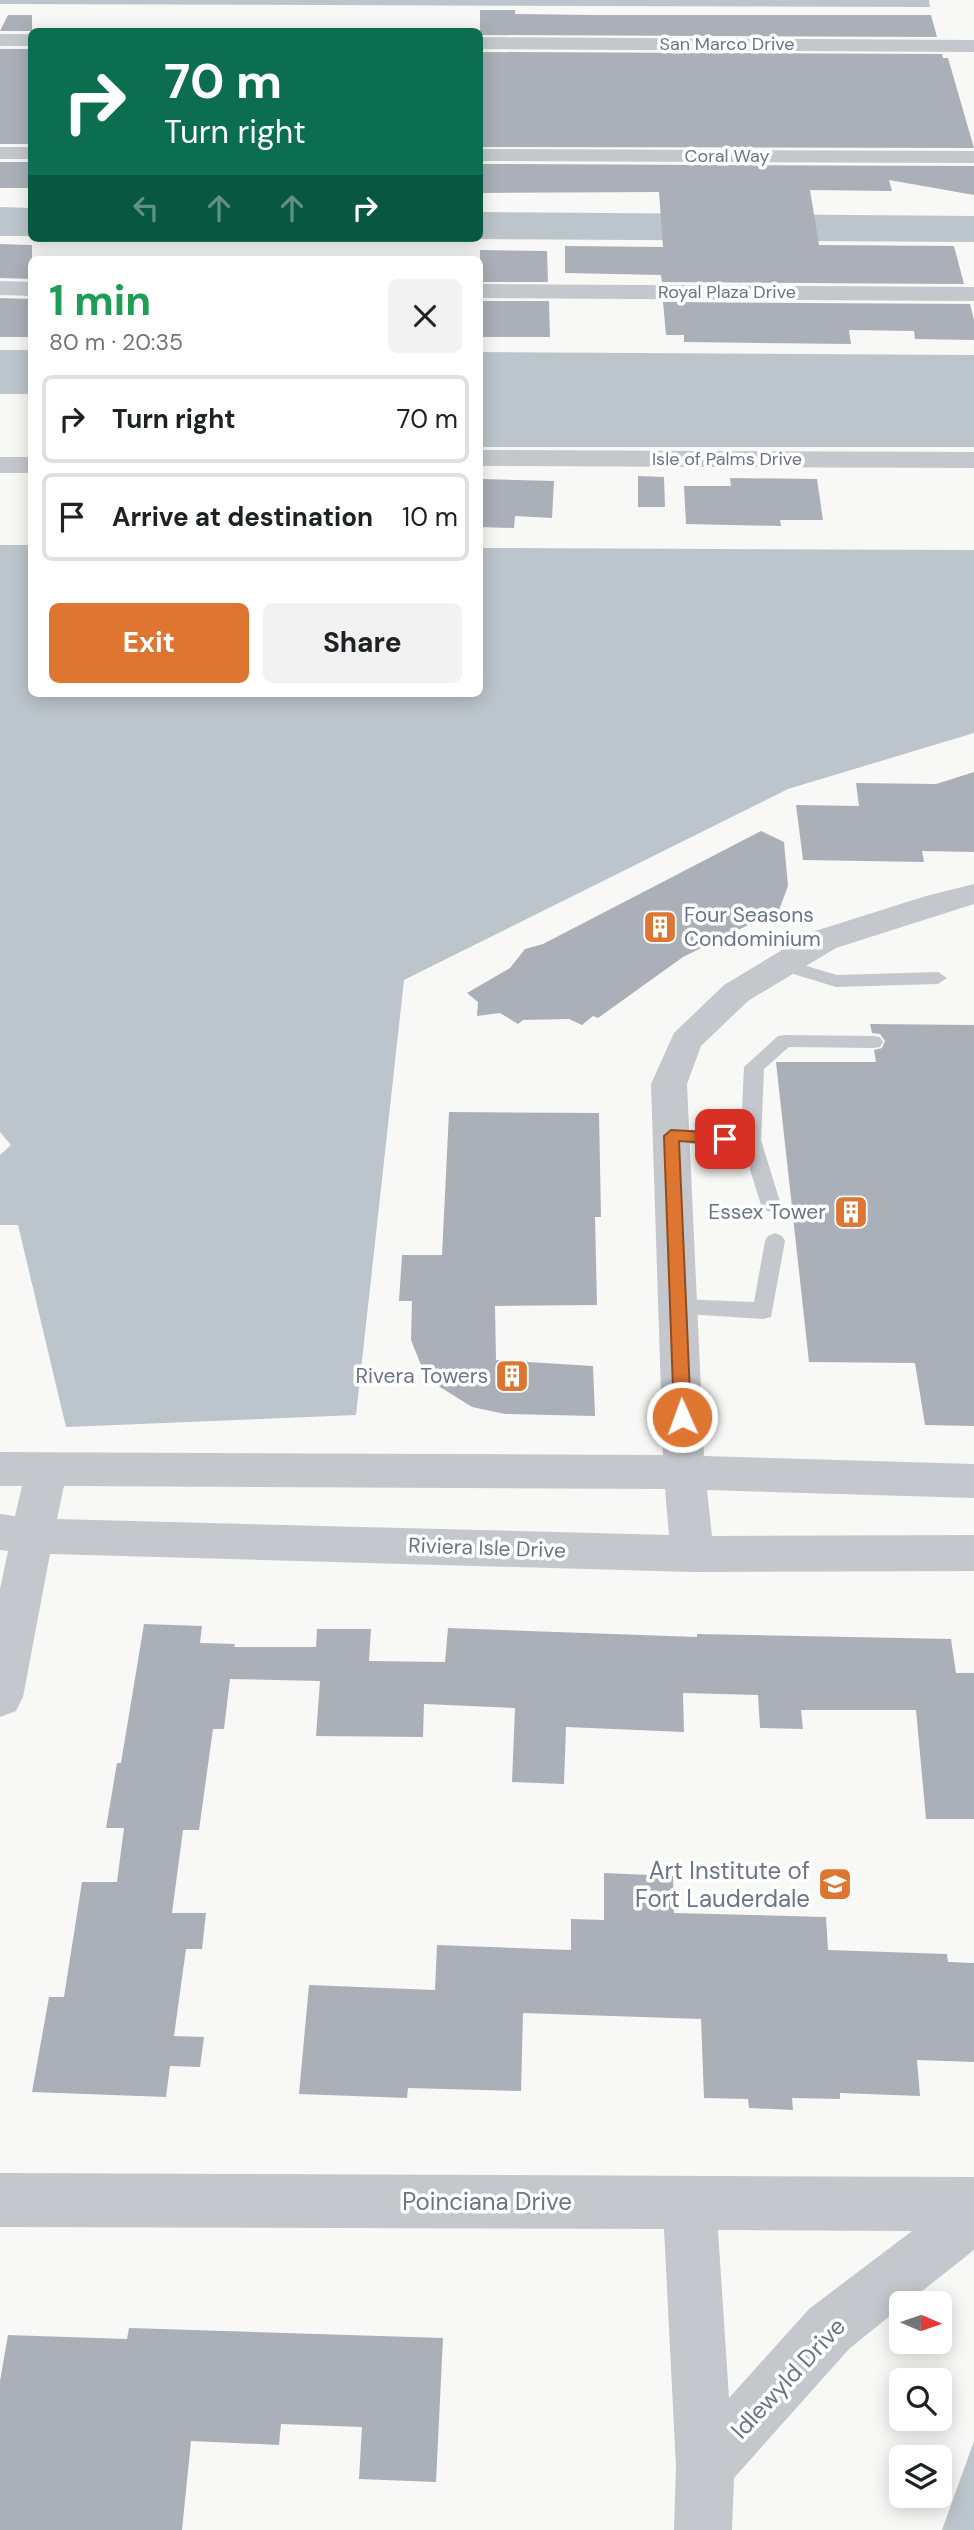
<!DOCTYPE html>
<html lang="en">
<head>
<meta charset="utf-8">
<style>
  body { margin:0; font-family:"DM Sans",sans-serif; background:#f2f2f2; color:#202124; height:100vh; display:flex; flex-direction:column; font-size:26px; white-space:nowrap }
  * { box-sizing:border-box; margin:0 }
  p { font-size:23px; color:#757577 }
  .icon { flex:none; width:38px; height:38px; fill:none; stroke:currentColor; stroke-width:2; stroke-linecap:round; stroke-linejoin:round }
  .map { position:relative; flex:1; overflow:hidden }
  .details { position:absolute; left:28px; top:256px; width:455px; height:441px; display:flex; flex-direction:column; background:#fff; border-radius:10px; box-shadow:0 4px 18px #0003 }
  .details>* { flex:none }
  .guide { position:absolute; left:28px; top:28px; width:455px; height:214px; border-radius:10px; box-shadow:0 4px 18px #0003; background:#0b6e4f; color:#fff; overflow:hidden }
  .needle { width:46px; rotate:92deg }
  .fabs { position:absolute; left:889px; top:2291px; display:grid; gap:14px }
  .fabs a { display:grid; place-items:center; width:63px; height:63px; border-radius:10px; background:#fff; box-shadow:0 4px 18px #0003; font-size:35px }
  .pin { position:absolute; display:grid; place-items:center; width:60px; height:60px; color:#fff; margin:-30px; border-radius:14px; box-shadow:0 4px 10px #0006 }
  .me { position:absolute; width:77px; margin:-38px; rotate:358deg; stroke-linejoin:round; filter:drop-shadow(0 0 5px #0008) }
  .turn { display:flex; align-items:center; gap:24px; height:147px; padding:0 21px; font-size:32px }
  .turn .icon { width:91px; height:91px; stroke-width:2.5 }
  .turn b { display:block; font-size:49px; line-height:60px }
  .lanes { display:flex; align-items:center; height:66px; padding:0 21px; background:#0003; justify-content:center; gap:35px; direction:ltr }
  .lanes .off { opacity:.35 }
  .round { display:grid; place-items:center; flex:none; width:74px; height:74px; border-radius:10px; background:#f2f2f2 }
  .summary { display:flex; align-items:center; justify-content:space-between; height:119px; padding:0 21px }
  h1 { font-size:42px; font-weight:700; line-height:52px; color:#1e9e55 }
  .cta { display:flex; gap:14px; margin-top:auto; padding:14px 21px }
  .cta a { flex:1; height:80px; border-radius:10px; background:#de7631; color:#fff; font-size:28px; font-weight:700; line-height:80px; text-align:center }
  .cta a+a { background:#f2f2f2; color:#202124 }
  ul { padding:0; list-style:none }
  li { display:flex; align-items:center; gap:21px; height:88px; margin:0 14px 10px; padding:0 7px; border:4px solid #e0e0e0; border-radius:10px }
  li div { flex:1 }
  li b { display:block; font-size:26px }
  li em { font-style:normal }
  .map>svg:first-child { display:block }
  .water { fill:#bcc5cb }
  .building { fill:#abb0b8 }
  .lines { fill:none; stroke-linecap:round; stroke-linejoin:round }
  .lane { fill:#c4c7cb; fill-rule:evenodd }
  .street { fill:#c4c7cb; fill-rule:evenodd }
  .route { fill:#de7631; stroke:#904d20; stroke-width:2 }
  .labels { text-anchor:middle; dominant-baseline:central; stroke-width:7; stroke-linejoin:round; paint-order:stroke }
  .far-street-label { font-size:18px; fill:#697486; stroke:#fff }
  .poi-label { font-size:21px; fill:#697486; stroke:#fff; text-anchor:end }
  .street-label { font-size:21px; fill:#697486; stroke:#fff }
  .near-poi-label { font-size:24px; fill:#697486; stroke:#fff; text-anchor:end }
  .near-street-label { font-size:24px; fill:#697486; stroke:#fff }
</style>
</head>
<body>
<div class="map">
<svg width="974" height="2530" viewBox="0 0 974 2530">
  <rect width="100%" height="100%" fill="#f8f9f6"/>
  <g class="water">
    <polygon points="0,0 929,0 930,7 0,4"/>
    <polygon points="0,207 31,208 31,236 0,236"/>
    <polygon points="480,212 974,216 974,242 278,238 480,238"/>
    <rect x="0" y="350" width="31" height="44"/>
    <polygon points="480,352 974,355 974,447 480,447"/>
    <polygon points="0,545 31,545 32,693 480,693 480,548 974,550 974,733 788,789 404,980 356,1415 66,1427 18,1225 0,1225 0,1155 11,1145 0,1132"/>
    <polygon points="974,2441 974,2530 942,2530"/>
  </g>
  <g class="building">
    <polygon points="480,10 515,10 515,14 594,15 931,15 937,37 480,35"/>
    <polygon points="8,15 32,15 32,31 0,31"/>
    <rect x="0" y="49" width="32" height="95"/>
    <polygon points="480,52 942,54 943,58 948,58 974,148 480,147"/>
    <rect x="0" y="162" width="32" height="26"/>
    <polygon points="480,164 974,166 974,195 889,180 892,191 810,190 819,245 954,246 964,284 662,282 661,275 565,273 565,246 663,247 659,192 480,193"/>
    <polygon points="0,244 32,245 32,279 0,278"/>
    <polygon points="480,250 547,251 548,282 480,282"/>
    <polygon points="0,298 32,299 32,337 0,337"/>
    <polygon points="480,301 549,301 550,337 480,337"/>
    <polygon points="663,302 970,304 974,320 974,340 915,339 914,331 849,330 851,344 684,342 684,335 666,335"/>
    <polygon points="638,476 664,477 665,507 638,507"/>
    <polygon points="730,478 817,479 823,520 780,520 781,526 686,524 684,486 731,486"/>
    <polygon points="480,479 554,481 552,518 515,516 514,528 480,527"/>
    <polygon points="974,772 974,852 922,851 924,862 803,860 796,805 859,806 856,783 936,784"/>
    <polygon points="761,831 784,842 788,886 779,910 683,957 598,1018 593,1016 582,1025 569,1019 523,1020 518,1024 500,1013 477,1016 478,1002 467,993 510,968 525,949 543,944"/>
    <polygon points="870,1024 974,1025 974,1426 925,1425 915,1363 809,1362 776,1062 876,1062 874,1050 882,1048 885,1041 880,1034 872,1033"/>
    <polygon points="449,1112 599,1113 601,1217 595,1217 597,1305 495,1306 496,1360 593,1366 595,1416 505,1414 472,1407 440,1387 421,1365 411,1340 412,1301 399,1301 402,1255 442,1255"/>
    <polygon points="144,1624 202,1626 200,1643 235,1644 234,1647 316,1647 317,1629 371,1629 369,1661 445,1662 448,1628 697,1637 697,1634 951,1639 956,1673 974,1673 974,1819 926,1819 916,1710 801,1710 803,1729 760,1728 758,1695 683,1693 684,1732 566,1727 564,1784 512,1782 515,1708 424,1704 423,1737 316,1736 320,1681 230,1679 224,1729 213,1729 199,1830 183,1830 172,1913 206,1913 202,1949 186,1949 174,2036 204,2037 200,2067 170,2066 166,2097 32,2092 49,1997 64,1997 82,1882 117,1882 124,1828 106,1828 117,1763 121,1763"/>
    <polygon points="604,1873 673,1876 674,1913 826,1917 828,1950 947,1954 948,1962 974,1963 974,2062 917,2060 920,2096 840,2093 840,2099 792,2098 793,2110 749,2108 748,2099 704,2098 701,2019 523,2013 521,2091 408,2088 407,2098 299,2094 309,1985 435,1990 437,1945 571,1950 571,1919 604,1920"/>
    <polygon points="129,2328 443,2338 436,2482 359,2479 362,2427 281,2424 279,2445 191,2441 182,2530 0,2530 0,2381 8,2335 127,2339"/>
  </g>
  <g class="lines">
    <g class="lane">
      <polygon points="783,959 837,975 938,972 947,978 938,984 836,987 777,969 774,965"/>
      <polygon points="785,1035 873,1036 880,1037 883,1042 880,1047 873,1048 789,1047 764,1069 761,1140 781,1205 778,1210 771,1212 764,1210 761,1205 743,1147 672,1143 665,1141 662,1136 665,1131 672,1129 741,1133 744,1067 778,1036"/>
      <polygon points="775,1233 782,1236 785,1241 771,1317 763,1319 670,1313 667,1307 670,1301 678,1299 754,1302 765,1241 768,1236"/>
    </g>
    <g class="street">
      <rect x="0" y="34" width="32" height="12"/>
      <polygon points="480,37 974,40 974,52 480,49"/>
      <rect x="0" y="147" width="32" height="12"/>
      <polygon points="480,149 974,151 974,163 480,161"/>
      <polygon points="0,281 32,282 32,296 0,295"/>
      <polygon points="480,284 974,287 974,301 480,298"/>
      <polygon points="480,450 974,452 974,468 480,466"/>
      <rect x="0" y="457" width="32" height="16"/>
      <path d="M 974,884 L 974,904 L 836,948 L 748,1001 L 701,1046 L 687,1084 L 704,1456 L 974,1464 L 974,1498 L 707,1490 L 712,1536 L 974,1535 L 974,1571 L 692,1572 L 50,1554 L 23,1697 L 16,1711 L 0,1717 L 0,1589 L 8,1551 L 0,1550 L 0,1514 L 15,1516 L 22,1486 L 0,1486 L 0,1452 L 663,1455 L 651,1084 L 674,1033 L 724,985 L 812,932 L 926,896 ZM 64,1486 L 665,1489 L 669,1535 L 57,1519 Z"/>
      <path d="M 0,2173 L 974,2177 L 974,2250 L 907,2303 L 901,2303 L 901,2307 L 849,2349 L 734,2478 L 732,2530 L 674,2530 L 676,2467 L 664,2229 L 0,2227 ZM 718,2230 L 912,2231 L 809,2309 L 729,2398 Z"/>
    </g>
  </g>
  <polygon class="route" points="671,1130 725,1133 732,1139 725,1144 679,1141 691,1417 688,1422 676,1422 674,1417 664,1136"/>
  <defs>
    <g id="building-square" transform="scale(1.75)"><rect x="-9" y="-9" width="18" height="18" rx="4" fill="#de7631" stroke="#fff"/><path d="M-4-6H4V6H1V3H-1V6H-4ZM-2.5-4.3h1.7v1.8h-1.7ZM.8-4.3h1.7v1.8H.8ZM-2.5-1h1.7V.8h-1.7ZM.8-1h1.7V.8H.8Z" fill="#fff"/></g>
    <g id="school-square" transform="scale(1.75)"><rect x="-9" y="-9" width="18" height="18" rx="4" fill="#de7631" stroke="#fff"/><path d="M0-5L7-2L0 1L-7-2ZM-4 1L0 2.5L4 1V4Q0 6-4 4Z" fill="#fff"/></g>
  </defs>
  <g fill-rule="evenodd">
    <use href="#building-square" x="660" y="927"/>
    <use href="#building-square" x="851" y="1212"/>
    <use href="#building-square" x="512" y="1376"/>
    <use href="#school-square" x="835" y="1884"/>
  </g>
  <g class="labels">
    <g class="far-street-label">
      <text x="727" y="44">San Marco Drive</text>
      <text x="727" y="156">Coral Way</text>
      <text x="727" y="292">Royal Plaza Drive</text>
      <text x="727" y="459">Isle of Palms Drive</text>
    </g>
    <g class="poi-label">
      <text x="684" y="915" text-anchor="start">Four Seasons<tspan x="684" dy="24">Condominium</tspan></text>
      <text x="826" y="1212">Essex Tower</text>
      <text x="488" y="1376">Rivera Towers</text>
    </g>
    <g class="street-label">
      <text transform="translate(487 1548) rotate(2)">Riviera Isle Drive</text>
    </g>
    <g class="near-poi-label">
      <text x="810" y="1870">Art Institute of<tspan x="810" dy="28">Fort Lauderdale</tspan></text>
    </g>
    <g class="near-street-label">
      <text x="487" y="2201">Poinciana Drive</text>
      <text transform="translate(788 2378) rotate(-47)">Idlewyld Drive</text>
    </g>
  </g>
</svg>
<div class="fabs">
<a><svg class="needle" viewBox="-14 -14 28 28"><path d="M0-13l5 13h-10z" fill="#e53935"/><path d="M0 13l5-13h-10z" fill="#757577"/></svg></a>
<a><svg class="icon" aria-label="search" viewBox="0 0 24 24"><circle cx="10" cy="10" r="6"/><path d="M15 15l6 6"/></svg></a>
<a><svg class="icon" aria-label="layers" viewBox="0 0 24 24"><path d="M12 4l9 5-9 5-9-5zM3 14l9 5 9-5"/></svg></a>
</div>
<div class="pin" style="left:725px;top:1139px;background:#d93025"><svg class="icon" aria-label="arrive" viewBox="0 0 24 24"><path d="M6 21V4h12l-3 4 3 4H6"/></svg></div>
<svg class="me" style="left:682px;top:1417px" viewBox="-20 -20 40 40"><circle r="17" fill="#de7631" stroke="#fff" stroke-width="3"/><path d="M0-11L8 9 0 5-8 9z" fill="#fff"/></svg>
<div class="guide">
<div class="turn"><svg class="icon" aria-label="right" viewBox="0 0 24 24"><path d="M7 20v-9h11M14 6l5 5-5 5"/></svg><div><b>70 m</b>Turn right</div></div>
<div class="lanes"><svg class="icon off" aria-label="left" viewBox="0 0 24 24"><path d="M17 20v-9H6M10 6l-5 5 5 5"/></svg><svg class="icon off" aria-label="ahead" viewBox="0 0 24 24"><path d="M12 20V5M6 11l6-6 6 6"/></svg><svg class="icon off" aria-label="ahead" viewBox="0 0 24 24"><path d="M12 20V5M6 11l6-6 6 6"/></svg><svg class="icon" aria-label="right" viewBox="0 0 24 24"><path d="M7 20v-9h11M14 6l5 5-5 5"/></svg></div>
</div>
<section class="details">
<div class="summary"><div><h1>1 min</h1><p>80 m · 20:35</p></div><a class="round"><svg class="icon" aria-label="close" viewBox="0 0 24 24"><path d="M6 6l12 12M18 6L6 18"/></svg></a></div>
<ul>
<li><svg class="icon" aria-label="right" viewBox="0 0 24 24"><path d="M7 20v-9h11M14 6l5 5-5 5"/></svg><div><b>Turn right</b></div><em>70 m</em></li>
<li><svg class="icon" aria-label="arrive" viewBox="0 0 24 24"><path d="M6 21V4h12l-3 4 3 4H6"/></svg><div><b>Arrive at destination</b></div><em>10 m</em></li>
</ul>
<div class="cta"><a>Exit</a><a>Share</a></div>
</section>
</div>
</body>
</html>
